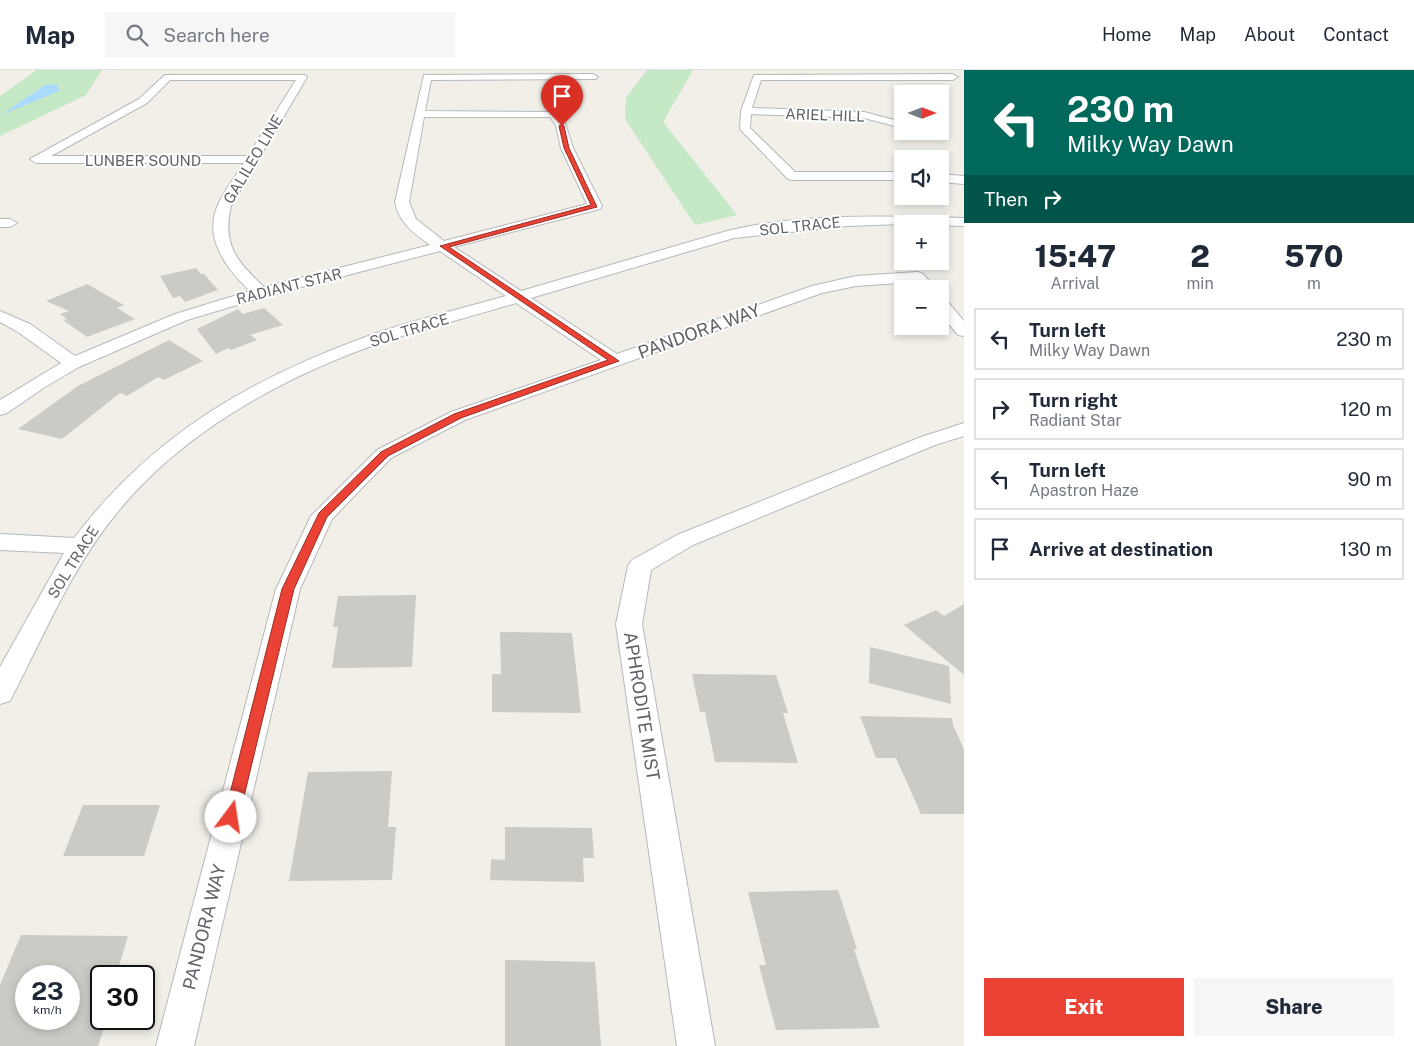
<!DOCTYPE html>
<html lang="en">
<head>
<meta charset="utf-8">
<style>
  body { margin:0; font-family:"Public Sans",sans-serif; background:#f6f6f7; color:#1f2937; height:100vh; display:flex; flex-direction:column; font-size:19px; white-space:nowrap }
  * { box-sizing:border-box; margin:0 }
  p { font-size:16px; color:#747a83 }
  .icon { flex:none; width:28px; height:28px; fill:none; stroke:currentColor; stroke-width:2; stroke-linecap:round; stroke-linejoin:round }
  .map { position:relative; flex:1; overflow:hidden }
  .sheet { display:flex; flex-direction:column; background:#fff; width:450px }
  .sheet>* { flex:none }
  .top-card { background:#00695c; color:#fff; overflow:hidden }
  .needle { width:32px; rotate:90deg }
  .tools { position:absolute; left:894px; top:15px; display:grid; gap:10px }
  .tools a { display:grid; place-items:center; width:55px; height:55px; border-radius:0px; background:#fff; box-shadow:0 2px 8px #0003; font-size:25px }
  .speed { position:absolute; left:15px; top:895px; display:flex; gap:10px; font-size:25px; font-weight:700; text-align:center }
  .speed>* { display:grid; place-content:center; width:65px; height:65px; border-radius:50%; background:#fff; box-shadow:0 2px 8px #0003; line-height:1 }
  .speed small { font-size:12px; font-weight:400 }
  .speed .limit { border:2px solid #111; border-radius:8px; background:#fff; color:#111 }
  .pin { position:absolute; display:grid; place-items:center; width:42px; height:42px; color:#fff; margin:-51px -21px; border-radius:50% 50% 50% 0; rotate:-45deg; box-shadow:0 0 5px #0007 }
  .pin .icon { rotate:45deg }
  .me { position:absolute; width:55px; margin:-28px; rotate:14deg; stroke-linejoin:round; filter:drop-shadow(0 0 4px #0008) }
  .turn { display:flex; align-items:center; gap:18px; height:105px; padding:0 20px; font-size:22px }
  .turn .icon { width:65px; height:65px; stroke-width:2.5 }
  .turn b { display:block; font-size:35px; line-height:42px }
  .then { display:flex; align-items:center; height:48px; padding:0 20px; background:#0003; gap:10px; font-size:19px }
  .eta { display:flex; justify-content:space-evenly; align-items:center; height:85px; text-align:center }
  .eta b { font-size:30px; font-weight:800; line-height:35px }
  .action { display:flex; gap:10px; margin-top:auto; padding:10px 20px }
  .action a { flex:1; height:58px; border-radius:0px; background:#ea4335; color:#fff; font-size:20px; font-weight:800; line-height:58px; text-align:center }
  .action a+a { background:#f6f6f7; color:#1f2937 }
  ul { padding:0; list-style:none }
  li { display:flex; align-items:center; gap:15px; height:62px; margin:0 10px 8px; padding:0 10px; border:2px solid #e0e1e3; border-radius:0px }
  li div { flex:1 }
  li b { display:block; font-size:19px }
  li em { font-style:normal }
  header { display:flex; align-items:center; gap:30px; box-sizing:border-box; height:70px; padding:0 25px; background:#fff; border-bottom:1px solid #e0e1e3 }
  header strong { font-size:24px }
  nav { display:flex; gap:28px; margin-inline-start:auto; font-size:18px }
  .search { width:350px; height:45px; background:#f6f6f7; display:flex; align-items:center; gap:12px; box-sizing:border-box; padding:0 18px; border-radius:0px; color:#747a83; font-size:19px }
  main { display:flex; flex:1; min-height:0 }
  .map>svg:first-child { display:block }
  .green { fill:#c5e8c5 }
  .water { fill:#aadaff }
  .building { fill:#cccac5; fill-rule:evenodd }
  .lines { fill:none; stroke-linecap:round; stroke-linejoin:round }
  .minor-casing { stroke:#b5b8bc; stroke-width:2 }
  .minor { fill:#fff; fill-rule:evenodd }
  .route { fill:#ea4335; stroke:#982c22 }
  .labels { text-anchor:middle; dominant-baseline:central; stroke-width:4; stroke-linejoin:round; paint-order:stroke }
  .far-street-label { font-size:15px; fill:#5f6368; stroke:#fff }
  .street-label { font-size:18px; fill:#5f6368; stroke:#fff }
</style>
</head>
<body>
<header>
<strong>Map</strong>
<div class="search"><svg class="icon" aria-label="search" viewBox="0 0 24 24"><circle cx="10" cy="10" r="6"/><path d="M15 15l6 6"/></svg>Search here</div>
<nav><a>Home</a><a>Map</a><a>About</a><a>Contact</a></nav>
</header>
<main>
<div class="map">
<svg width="964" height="976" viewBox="0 0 964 976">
  <rect width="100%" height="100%" fill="#f1efe8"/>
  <g class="green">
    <polygon points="37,0 102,0 86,25 0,66 0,26"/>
    <polygon points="647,0 693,0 663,52 737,145 695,155 625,49 626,28"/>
  </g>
  <polygon class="water" points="57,14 59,21 1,45 45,15"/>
  <g class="building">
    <polygon points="196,198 201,204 204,204 218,220 185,232 180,226 173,228 160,206"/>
    <polygon points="87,214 124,235 117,238 135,249 87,267 63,250 67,249 60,244 69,241 46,231"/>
    <polygon points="264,238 283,255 250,265 257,270 231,280 228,278 216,284 197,259 238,239 243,244"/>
    <polygon points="169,270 203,291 164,310 158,307 127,326 120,323 62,369 18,359 78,316"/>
    <polygon points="416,525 412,597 332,598 338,557 333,557 338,526"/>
    <polygon points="964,534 964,605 904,555 936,540 944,546"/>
    <polygon points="500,562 572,563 581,643 492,642 492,604 501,604"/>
    <polygon points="870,577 949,596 951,634 869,613"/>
    <polygon points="692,604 776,605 788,643 783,643 798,693 715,692 705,642 700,642"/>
    <polygon points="860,646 952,648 953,655 964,679 964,744 921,744 896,688 876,688"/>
    <polygon points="392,701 388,757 396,757 392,810 289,811 308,702"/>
    <polygon points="83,735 160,735 144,786 63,786"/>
    <polygon points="505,757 592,758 594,788 583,788 584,812 490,810 491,789 505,790"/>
    <polygon points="838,820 857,879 854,879 880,958 776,960 759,895 766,895 748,822"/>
    <path d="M 21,865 L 128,866 L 116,906 L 101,906 L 101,949 L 107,949 L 98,976 L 0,976 L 0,915 ZM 26,906 L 69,906 L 69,949 L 26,949 Z"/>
    <polygon points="505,890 595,892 601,976 505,976"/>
  </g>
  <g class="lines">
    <g class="minor-casing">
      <g id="minor">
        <path d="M 593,4 L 598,7 L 596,9 L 431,10 L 425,41 L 557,42 L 566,56 L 573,78 L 602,136 L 600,139 L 454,177 L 521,221 L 727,161 C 798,143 891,146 964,148 L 964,156 L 902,154 L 848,156 L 734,168 L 531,228 L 617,284 L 812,216 L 856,206 L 918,202 L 923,204 L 936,219 L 920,219 L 914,212 L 856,216 L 822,223 L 465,350 L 391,388 L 332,449 L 300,519 L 194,976 L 156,976 L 276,519 L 311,446 L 377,380 L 451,342 L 601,290 L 516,233 C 472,246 427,258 383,272 C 284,306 182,362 116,444 C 70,500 43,568 10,631 L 0,634 L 0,597 L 64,483 L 0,480 L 0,464 L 74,468 C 153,365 248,310 368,266 C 413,250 460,239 506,226 L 440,181 L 267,226 L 187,250 L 79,297 L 45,317 L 7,343 L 0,345 L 0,330 L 61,293 L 18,262 L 0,252 L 0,241 L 30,254 L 75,286 L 175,244 L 250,221 C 227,199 204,170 217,137 C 223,122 235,107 244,93 L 36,93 L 30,89 L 139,29 L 165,5 L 305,5 L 307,7 L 231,136 C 222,175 237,192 264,217 L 430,175 C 414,163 399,153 395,132 L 424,5 ZM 170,10 L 296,10 L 248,86 L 51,86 L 147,33 ZM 424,47 L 550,47 L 556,56 L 561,78 L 587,134 L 444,171 L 416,149 L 409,132 Z"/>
        <polygon points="754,5 953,4 958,7 953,10 761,10 752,38 864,42 902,52 902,58 864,48 751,44 750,58 795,102 902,102 902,110 792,110 788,109 740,59 741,41"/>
        <polygon points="940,104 964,106 964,114 940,112"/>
        <polygon points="0,149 10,149 17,153 10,157 0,157"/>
        <polygon points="940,228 946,230 964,251 964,266 958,265 940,243"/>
        <polygon points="964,353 964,366 935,375 693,475 651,500 642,554 715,976 677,976 616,554 628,496 632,490 677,465 921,367"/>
      </g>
    </g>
    <use href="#minor" class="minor"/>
  </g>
  <polygon class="route" points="562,54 564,56 569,78 597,137 449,177 619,291 461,348 388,386 327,447 294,519 239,747 237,752 231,754 226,752 224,747 282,519 319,443 381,382 454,344 608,290 440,176 591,135 564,78 559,56"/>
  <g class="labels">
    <g class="far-street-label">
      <text transform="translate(825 45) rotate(2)">ARIEL HILL</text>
      <text transform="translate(253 89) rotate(-59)">GALILEO LINE</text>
      <text x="143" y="90">LUNBER SOUND</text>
      <text transform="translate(800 156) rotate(-6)">SOL TRACE</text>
      <text transform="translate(289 216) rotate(-14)">RADIANT STAR</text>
      <text transform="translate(409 260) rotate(-17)">SOL TRACE</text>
      <text transform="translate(73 492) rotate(-58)">SOL TRACE</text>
    </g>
    <g class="street-label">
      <text transform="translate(699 261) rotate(-20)">PANDORA WAY</text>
      <text transform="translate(642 636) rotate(81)">APHRODITE MIST</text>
      <text transform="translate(204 857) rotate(-76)">PANDORA WAY</text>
    </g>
  </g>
</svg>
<div class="tools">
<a><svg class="needle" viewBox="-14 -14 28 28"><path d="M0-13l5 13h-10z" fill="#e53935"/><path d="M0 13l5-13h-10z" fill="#747a83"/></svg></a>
<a><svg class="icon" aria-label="sound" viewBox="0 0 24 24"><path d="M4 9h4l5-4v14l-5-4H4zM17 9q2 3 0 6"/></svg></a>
<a>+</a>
<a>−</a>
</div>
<div class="speed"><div>23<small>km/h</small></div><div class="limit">30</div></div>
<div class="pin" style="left:562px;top:56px;background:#d93025"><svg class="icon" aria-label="arrive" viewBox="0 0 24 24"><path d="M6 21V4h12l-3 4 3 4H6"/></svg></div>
<svg class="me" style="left:231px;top:747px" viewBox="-20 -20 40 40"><circle r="19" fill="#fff"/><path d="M0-13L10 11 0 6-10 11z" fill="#ea4335"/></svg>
</div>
<section class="sheet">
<div class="top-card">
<div class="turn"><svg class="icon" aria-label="left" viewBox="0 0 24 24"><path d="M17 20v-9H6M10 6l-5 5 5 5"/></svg><div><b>230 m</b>Milky Way Dawn</div></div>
<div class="then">Then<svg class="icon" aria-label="right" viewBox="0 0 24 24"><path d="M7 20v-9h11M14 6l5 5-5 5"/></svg></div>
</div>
<div class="eta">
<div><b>15:47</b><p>Arrival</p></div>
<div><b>2</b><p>min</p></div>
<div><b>570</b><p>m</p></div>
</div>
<ul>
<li><svg class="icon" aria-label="left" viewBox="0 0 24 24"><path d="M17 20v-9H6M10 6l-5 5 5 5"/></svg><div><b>Turn left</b><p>Milky Way Dawn</p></div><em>230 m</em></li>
<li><svg class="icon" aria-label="right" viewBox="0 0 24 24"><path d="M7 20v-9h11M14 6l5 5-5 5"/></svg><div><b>Turn right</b><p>Radiant Star</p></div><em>120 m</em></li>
<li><svg class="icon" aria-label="left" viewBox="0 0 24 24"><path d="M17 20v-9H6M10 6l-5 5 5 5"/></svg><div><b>Turn left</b><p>Apastron Haze</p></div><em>90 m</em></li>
<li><svg class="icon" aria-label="arrive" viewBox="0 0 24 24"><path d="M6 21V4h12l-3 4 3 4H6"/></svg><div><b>Arrive at destination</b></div><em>130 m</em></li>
</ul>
<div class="action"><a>Exit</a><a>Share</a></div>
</section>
</main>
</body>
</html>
